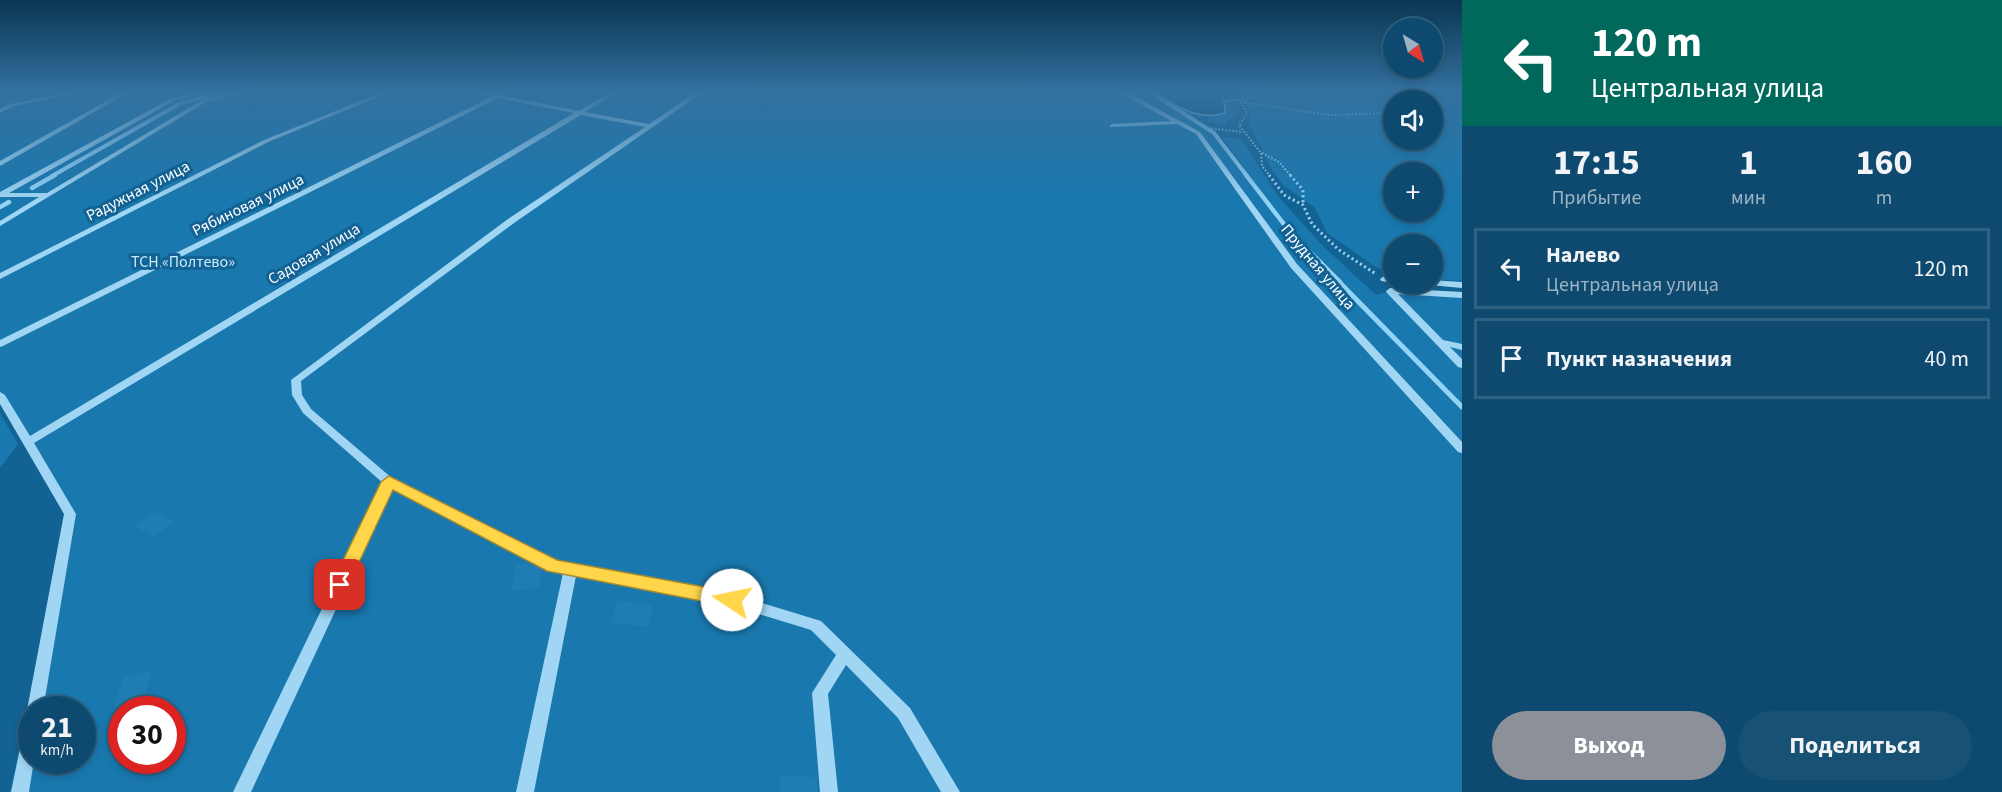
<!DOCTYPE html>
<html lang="ru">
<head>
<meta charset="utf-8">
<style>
  body { margin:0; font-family:"Source Sans 3",sans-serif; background:#175174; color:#f1f3f6; height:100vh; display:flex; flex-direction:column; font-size:22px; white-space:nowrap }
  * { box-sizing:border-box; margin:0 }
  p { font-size:20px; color:#9bb3c3 }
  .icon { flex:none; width:33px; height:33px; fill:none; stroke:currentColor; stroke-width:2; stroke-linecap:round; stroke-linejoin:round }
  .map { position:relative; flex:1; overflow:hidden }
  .drawer { display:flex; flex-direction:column; background:#0e4a6f; width:540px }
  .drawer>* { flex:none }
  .guide { background:#00695c; color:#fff; overflow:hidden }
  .needle { width:39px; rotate:143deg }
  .buttons { position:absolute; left:1383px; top:18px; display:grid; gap:12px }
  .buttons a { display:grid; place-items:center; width:60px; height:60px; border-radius:50%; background:#0e4a6f; box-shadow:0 3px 9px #0003,0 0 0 2px #2e6282; font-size:30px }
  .speed { position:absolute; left:18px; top:696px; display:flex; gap:12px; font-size:30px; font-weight:700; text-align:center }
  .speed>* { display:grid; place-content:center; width:78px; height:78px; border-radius:50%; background:#0e4a6f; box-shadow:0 3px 9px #0003,0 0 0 2px #2e6282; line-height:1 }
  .speed small { font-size:15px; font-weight:400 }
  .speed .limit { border:9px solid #d22; background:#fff; color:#111 }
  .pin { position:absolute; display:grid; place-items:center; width:51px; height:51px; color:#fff; margin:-26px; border-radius:12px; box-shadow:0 3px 9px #0006 }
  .me { position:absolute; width:66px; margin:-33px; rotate:281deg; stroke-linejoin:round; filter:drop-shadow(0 0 4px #0008) }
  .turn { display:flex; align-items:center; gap:21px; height:126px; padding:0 30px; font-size:27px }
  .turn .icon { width:78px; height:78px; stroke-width:2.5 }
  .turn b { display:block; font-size:42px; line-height:51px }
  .eta { display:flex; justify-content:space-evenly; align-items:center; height:102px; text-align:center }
  .eta b { font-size:36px; font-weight:700; line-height:42px }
  .button { display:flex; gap:12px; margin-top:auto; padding:12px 30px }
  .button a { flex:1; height:69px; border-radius:36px; background:#8c9099; color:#fff; font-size:24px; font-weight:700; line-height:69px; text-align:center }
  .button a+a { background:#175174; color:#f1f3f6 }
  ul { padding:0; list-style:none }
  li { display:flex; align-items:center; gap:18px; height:81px; margin:0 12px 9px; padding:0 18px; border:3px solid #2e6282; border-radius:0px }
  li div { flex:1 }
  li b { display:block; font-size:22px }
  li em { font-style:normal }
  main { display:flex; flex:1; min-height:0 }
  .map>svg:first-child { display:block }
  .green { fill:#1978ae; fill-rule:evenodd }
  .water { fill:#0b4970; stroke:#92d3f6; stroke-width:1.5 }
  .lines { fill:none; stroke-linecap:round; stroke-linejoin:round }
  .stream-far2 { stroke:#92d3f6; stroke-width:4 }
  .stream-far1 { stroke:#92d3f6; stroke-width:4.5 }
  .stream { stroke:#92d3f6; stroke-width:5 }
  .building { fill:#1f7db3 }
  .path-far1 { stroke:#a0d5f3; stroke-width:2; stroke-dasharray:1.5 2; stroke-linecap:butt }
  .path { stroke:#a0d5f3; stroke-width:3; stroke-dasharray:2 3; stroke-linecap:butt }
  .minor { fill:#a0d5f3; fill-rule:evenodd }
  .route { fill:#ffd54a; stroke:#a68a30; stroke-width:1.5 }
  .labels { text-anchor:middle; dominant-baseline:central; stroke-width:6; stroke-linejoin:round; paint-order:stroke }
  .far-street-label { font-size:16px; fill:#fff; stroke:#126294 }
  .far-park-label { font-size:16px; fill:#c8eafd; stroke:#126294 }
</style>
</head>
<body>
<main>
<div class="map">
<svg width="1462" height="792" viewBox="0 0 1462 792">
  <rect width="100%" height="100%" fill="#126294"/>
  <g class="green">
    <path d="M 0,91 L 1145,91 L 1214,133 L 1242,169 L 1244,168 L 1222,137 L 1242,140 L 1278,196 L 1322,245 L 1376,295 L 1390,291 L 1462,295 L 1462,792 L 10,792 L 70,514 L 0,395 ZM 32,710 L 82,710 L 82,760 L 32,760 ZM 122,710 L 172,710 L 172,760 L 122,760 Z"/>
    <path d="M 1252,91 L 1462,91 L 1462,281 L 1433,279 L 1432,244 L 1394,244 L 1393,275 L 1376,267 L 1327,233 L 1315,208 L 1283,185 L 1272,170 L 1249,123 L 1249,109 L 1242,101 ZM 1394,100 L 1432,100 L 1432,140 L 1394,140 ZM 1394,172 L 1432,172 L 1432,212 L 1394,212 Z"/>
    <polygon points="1228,100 1232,101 1230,105 1239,114 1227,120 1225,125 1207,122 1210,114 1219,114 1226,108 1224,102"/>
    <polygon points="0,413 18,444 0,468"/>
  </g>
  <path class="water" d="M 1150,91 L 1249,91 L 1242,95 L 1243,99 L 1224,101 L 1225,113 C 1196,122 1174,104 1150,91 Z"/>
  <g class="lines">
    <g class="stream-far2">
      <polyline points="1149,91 1214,133 1247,176"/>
      <polyline points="52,176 181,103 228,91"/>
    </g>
    <g class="stream-far1">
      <polyline points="1246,175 1290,232 1340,282"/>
      <polyline points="32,188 55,175"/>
      <polyline points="0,207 9,202"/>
    </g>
    <polyline class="stream" points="1338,281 1462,407"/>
  </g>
  <g class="building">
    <polygon points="154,512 174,522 154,537 134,526"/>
    <polygon points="516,564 531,564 543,570 539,589 511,590"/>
    <polygon points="617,601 653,605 648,627 611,623"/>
    <polygon points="152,670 143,701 114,708 123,677"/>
    <polygon points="780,776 817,777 817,792 780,792"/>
  </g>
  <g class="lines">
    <g class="path-far1">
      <polyline points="1388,91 1403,100"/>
      <polyline points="1241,102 1247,113 1239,125 1261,153 1262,166 1270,176"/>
      <polyline points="1241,102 1329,115 1394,113"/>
      <polyline points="1241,102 1270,91"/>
      <polyline points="1208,128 1243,132"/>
      <polyline points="1262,153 1279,162 1291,176"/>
    </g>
    <g class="path">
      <polyline points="1269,175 1284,195 1303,205 1312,224 1339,250 1376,274"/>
      <polyline points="1290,175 1303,190 1303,205"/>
    </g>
    <g class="minor">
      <polygon points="77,91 89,91 14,106 0,113 0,109 10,104"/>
      <polygon points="124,91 131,91 0,166 0,161"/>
      <polygon points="202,91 212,91 174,101 9,193 47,193 202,100 240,91 251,91 206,102 0,226 0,221 39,197 0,197 0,192 170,99"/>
      <polygon points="385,91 393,91 268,142 0,279 0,273 264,140"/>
      <path d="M 466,91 C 475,91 490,95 496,95 C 502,94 505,91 511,91 L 503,96 L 579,111 L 612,91 L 619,91 L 585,112 L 649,124 L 698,91 L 705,91 L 514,223 L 301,381 L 302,395 L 311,409 L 393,479 L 556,561 L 732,594 L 821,621 L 910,708 L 960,792 L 941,792 L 898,718 L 846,665 L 828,694 L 838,792 L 820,792 L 812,693 L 836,655 L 811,630 L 732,606 L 576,576 L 534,792 L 516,792 L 563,573 L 548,570 L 392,489 L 251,792 L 233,792 L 383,483 L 303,413 L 292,395 L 291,380 L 508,219 L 645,127 L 581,115 L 34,443 L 76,514 L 43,710 L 32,710 L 32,716 L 29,715 L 27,710 L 64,514 L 0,404 L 0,392 L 5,395 L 30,436 L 574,113 L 498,98 L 3,346 L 0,347 L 0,340 L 491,97 Z"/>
      <polygon points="1036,91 1073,91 1070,93 1039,93"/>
      <polygon points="1118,91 1125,91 1200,132 1297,264 1462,442 1462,453 1458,452 1291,268 1196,134 1177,124 1110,127 1110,125 1112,124 1171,121"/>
      <polygon points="1384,276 1394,277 1394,283 1381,281 1380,279"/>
      <polygon points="1432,280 1462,282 1462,288 1429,285 1428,284 1432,284"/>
      <polygon points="1390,288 1462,292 1462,298 1398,294 1443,340 1462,344 1462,350 1450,347 1462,359 1462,368 1458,367 1387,293 1386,291"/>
      <polygon points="32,722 32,760 34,760 29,792 11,792 24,729 26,724"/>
    </g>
  </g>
  <linearGradient id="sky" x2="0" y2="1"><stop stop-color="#0a3651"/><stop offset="0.45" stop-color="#33719f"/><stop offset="1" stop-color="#33719f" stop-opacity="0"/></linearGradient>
  <rect width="1462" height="202" fill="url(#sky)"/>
  <polygon class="route" points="389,476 557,560 732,592 738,594 741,600 738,605 732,607 547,571 393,490 346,590 334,590 331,585 381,482"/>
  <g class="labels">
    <g class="far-street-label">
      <text transform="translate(138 191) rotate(-27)">Радужная улица</text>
      <text transform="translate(248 205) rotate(-26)">Рябиновая улица</text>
      <text transform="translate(314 254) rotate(-31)">Садовая улица</text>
      <text transform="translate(1318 267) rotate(50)">Прудная улица</text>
    </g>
    <g class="far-park-label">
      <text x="183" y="262">ТСН «Полтево»</text>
    </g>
  </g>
</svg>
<div class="buttons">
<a><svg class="needle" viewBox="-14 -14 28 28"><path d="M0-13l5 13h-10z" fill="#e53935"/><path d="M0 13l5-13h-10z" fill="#9bb3c3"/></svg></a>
<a><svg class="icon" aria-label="sound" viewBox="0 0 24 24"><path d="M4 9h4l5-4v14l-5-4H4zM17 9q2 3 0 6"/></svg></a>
<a>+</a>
<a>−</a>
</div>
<div class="speed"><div>21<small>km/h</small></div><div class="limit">30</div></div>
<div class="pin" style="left:340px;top:585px;background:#d93025"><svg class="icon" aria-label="arrive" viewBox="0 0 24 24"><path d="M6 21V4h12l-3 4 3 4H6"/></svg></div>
<svg class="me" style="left:732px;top:600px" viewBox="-20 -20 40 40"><circle r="19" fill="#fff"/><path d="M0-13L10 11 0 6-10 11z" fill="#ffd54a"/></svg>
</div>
<section class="drawer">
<div class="guide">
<div class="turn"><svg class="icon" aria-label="left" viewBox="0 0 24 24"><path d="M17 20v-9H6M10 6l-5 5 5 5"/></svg><div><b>120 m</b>Центральная улица</div></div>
</div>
<div class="eta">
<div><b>17:15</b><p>Прибытие</p></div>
<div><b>1</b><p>мин</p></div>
<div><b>160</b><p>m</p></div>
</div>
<ul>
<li><svg class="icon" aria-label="left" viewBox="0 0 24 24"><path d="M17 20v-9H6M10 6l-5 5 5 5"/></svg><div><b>Налево</b><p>Центральная улица</p></div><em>120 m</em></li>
<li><svg class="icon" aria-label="arrive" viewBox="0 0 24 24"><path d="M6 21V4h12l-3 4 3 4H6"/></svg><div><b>Пункт назначения</b></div><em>40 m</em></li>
</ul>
<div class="button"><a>Выход</a><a>Поделиться</a></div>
</section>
</main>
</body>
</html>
